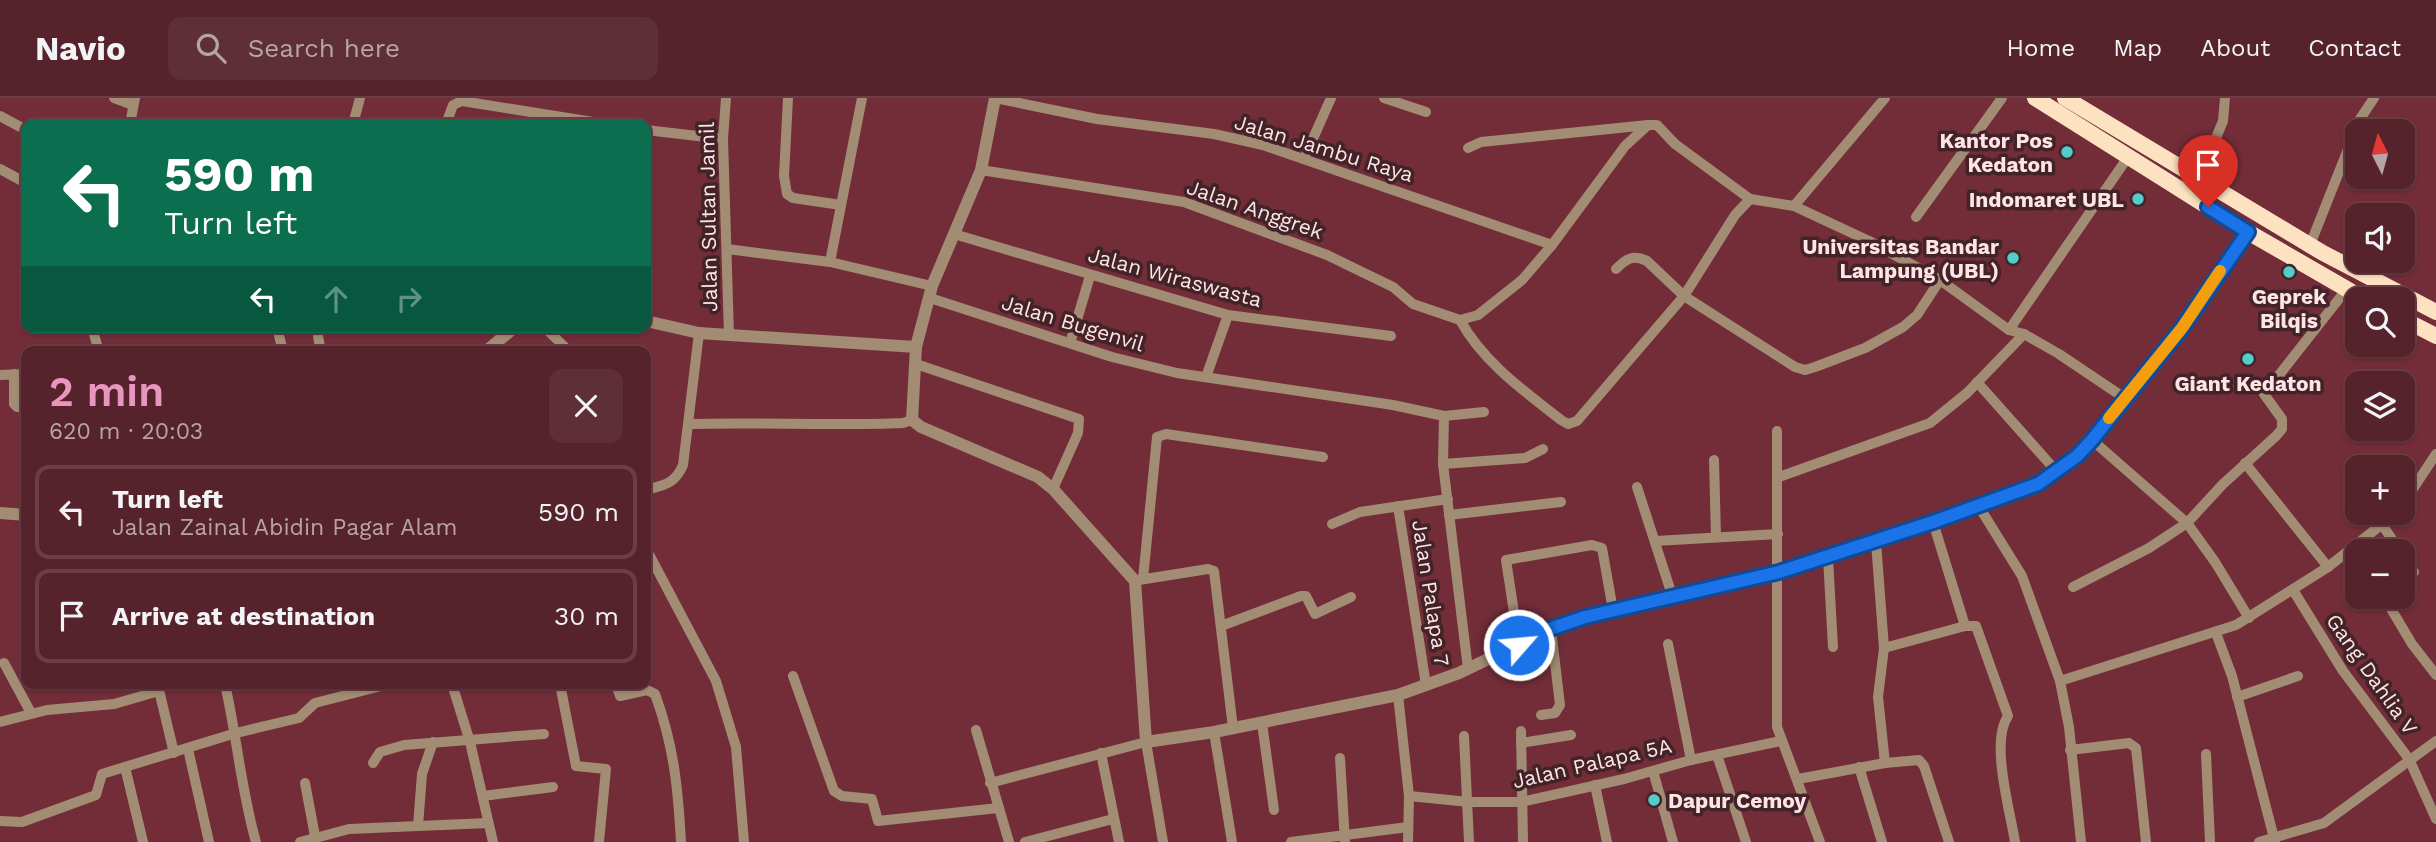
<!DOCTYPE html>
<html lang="en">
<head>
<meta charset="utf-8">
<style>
  body { margin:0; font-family:"Work Sans",sans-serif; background:#5f2f37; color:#f1f3f6; height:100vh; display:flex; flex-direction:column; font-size:26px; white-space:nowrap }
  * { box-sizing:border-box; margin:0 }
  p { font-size:23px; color:#b6a4a9 }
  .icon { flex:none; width:38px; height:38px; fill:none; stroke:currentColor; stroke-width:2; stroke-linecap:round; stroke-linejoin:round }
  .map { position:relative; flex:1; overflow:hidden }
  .details { position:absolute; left:21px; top:248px; width:630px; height:343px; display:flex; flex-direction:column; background:#56222b; border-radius:14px; box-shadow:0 2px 5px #0004,0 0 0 2px #6c3f47 }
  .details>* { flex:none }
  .hud { position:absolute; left:21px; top:21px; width:630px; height:214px; border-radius:14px; box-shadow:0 2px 5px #0004,0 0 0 2px #6c3f47; background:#0b6e4f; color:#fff; overflow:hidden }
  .needle { width:46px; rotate:354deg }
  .buttons { position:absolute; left:2345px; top:21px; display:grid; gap:14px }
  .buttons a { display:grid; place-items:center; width:70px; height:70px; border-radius:14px; background:#56222b; box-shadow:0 2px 5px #0004,0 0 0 2px #6c3f47; font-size:35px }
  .pin { position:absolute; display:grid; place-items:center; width:60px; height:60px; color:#fff; margin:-72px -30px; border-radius:50% 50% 50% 0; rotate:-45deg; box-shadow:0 0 7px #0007 }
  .pin .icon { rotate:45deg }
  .me { position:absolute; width:77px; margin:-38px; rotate:63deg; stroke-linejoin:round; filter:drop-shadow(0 0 5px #0008) }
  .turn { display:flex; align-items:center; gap:24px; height:147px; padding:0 28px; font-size:32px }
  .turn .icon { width:91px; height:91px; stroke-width:2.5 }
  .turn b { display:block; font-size:49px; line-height:60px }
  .lanes { display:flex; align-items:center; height:66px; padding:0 28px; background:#0003; justify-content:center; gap:35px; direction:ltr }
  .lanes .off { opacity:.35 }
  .round { display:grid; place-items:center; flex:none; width:74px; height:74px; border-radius:14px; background:#5f2f37 }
  .head { display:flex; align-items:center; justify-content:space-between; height:119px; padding:0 28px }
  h1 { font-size:42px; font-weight:600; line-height:52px; color:#e797bd }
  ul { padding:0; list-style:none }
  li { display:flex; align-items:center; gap:21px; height:94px; margin:0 14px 10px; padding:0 14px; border:4px solid #6c3f47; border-radius:14px }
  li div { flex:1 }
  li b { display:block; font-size:26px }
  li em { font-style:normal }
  header { display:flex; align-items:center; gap:42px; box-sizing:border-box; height:98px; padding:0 35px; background:#56222b; border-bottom:2px solid #6c3f47 }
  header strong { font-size:33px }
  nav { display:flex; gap:38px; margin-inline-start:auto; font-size:24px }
  .search { width:490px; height:63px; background:#5f2f37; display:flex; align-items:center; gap:18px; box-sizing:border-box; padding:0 24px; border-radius:14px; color:#b6a4a9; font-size:26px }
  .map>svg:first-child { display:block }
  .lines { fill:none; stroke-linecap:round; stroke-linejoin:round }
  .minor { stroke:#a28d74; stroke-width:10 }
  .tertiary { stroke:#a28d74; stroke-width:12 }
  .trunk { stroke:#fde2c2; stroke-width:16 }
  .route-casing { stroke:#114b97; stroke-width:18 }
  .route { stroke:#1a73e8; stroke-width:12 }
  .slow { stroke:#f59e0b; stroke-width:12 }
  .poi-dot { fill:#53cdc9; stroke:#422327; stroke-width:2.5 }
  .labels { text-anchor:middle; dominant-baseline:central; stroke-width:7; stroke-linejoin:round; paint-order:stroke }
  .poi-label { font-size:21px; font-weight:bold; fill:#ffe4e6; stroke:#422327; text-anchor:end }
  .street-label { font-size:21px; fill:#ffe4e6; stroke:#422327 }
</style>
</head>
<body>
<header>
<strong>Navio</strong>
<div class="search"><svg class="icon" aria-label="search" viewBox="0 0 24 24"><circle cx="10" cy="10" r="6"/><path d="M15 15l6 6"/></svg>Search here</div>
<nav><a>Home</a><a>Map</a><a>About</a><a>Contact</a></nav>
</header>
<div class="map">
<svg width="2436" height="744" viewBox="0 0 2436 744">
  <rect width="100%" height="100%" fill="#722d39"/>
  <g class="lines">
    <g class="minor">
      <polyline points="114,0 133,7"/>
      <polyline points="726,0 723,41 729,237"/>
      <polyline points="788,0 784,78 787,96 793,100 841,107"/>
      <polyline points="995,0 1097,21 1214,36 1263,47 1552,147"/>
      <polyline points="1384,0 1426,14"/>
      <polyline points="0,18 26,32"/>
      <polyline points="130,26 135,0"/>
      <polyline points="353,26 360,0"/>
      <polyline points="446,26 453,7 462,3 605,26"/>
      <polyline points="646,32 723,41"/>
      <polyline points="1468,50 1481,44 1648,27"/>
      <polyline points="1304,61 1331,0"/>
      <polyline points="0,71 26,85"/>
      <polyline points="981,72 1184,104 1327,157 1393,189 1413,206 1460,222 1478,217 1522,182 1552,147 1625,48 1648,27 1657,27 1675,46 1750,101 1794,108 1869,143 1940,182 2009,232 2024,236 2059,256 2126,301"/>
      <polyline points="2198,83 2223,23 2225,0"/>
      <polyline points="1794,108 1885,0"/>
      <polyline points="1916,119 2002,0"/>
      <polyline points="954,136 1228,217 1391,238"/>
      <polyline points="2310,147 2360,21 2374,0"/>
      <polyline points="727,151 830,164 932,188"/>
      <polyline points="830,164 862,0"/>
      <path d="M 1616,171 C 1626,161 1633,156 1647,163 L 1684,198 L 1795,269 L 1805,272 L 1815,269 L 1865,250 L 1903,229 L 1917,217 L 1940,182"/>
      <polyline points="930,200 1112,259 1177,275 1393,307 1444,318 1484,314"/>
      <path d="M 1460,222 C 1483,264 1524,293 1561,322 L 1568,326 L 1577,323 L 1684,198 L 1735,117 L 1750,101"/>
      <polyline points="92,229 99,254"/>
      <polyline points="277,229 283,254"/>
      <polyline points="544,229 570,254"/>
      <polyline points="93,232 133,229"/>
      <polyline points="2009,232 2128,59"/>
      <polyline points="318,238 321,254"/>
      <polyline points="1070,245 1090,178"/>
      <polyline points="916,266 1079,321 1078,335 1053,391"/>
      <polyline points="14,276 14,306 17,309 26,310"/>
      <polyline points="0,277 26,276"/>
      <polyline points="1206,279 1228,217"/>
      <polyline points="1977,284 2057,374"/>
      <polyline points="1444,318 1443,366 1468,571"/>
      <path d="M 690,326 C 761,324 832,328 903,325 L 912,322"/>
      <polyline points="1777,333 1777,629 1820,744"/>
      <polyline points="2092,342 2187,425 2215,464 2249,520"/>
      <polyline points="1714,362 1716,439"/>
      <polyline points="2245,365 2328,469"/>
      <polyline points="1443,366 1525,360 1543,351"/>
      <polyline points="1779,379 1930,325 1967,295 2024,236"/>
      <polyline points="1637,389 1672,497"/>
      <path d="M 646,392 C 664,387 675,386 683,367 L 699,235"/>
      <polyline points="2403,406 2436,356"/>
      <polyline points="1978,407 2022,478 2060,583 2069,629 2081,744"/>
      <polyline points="1398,408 1426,587"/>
      <polyline points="1449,417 1561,404"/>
      <polyline points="1933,424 1965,528"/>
      <polyline points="1332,426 1360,414 1448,401"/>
      <polyline points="2383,428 2400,453"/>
      <polyline points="1655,443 1778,436"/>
      <polyline points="1876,444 1884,550 1878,599 1885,665"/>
      <polyline points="650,458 716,583 736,649 744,744"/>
      <polyline points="2403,458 2414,474"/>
      <polyline points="1828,460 1833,549"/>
      <polyline points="1143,481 1157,339 1166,336 1323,359"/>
      <polyline points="1139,482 1208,471 1214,473 1233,630"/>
      <polyline points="2073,489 2149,450 2187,425 2223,386 2276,338 2282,331 2282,321 2264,296 2346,192"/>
      <polyline points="2293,492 2343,573 2409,661 2436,721"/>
      <polyline points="2384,499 2412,546 2436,577"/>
      <polyline points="1221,528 1301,498 1306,498 1315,516 1351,499"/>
      <polyline points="2216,535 2232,578 2275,744"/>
      <polyline points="1668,546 1691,662"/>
      <polyline points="1519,547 1506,462 1592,447 1602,450 1613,512"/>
      <path d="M 1884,550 L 1965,528 L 1976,528 L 2008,618 C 1990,644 2010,712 2015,744"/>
      <polyline points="4,565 31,615"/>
      <polyline points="793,578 834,693 842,698 872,701 878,723 998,710"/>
      <polyline points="2060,583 2236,527 2328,469 2396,415"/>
      <path d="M 225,586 C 237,639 241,692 256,744"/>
      <polyline points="452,586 470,644 493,744"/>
      <polyline points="560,586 576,668 606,671 599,744"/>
      <path d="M 616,586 L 620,598 L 647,592 L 655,596 C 674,648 678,690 681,744"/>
      <polyline points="158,588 174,655"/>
      <polyline points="1398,597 1409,698 1408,744"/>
      <polyline points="2237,599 2298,578"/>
      <polyline points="1541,617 1555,615 1560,607 1551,531"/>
      <polyline points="0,624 47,612 114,606 159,593"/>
      <polyline points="1262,625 1274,712"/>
      <polyline points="976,632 1009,744"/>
      <polyline points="1521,633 1523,744"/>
      <polyline points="1214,634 1232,744"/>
      <polyline points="1464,638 1469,744"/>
      <polyline points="1521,645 1571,637"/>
      <polyline points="188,651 209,744"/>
      <polyline points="2070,652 2129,645 2136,650 2146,744"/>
      <polyline points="1101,655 1119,744"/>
      <polyline points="2206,656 2210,744"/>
      <polyline points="1717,657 1746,744"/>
      <polyline points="1340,660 1345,744"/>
      <polyline points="373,665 380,654 404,647 544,636"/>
      <polyline points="125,669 143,744"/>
      <polyline points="1859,669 1882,744"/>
      <polyline points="1653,673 1673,744"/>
      <polyline points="1798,681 1885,665 1919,662 1924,668 1949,744"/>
      <polyline points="305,685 315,738"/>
      <polyline points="990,685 1146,644 1163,744"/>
      <polyline points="1595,687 1607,744"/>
      <polyline points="483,698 553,689"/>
      <polyline points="1409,698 1469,704 1521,704 1624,681 1691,662 1781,643"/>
      <polyline points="0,723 22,724 96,697 102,676 236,635 299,620 315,605 389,586"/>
      <polyline points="418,728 422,676 433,644"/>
      <polyline points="300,744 349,731 488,725"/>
      <polyline points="1025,744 1113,721"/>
      <polyline points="1291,744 1408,729"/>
      <polyline points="2259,744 2324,725 2436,643"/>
    </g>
    <g class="tertiary">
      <polyline points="995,0 981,72 932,188 916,249 912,322 921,329 1038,379 1053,391 1135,483 1146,644 1214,634 1398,597 1459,575 1551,531 1585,519 1779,474 1933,424 2038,386 2077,358 2092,342 2182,230 2248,134"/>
      <polyline points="646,223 699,235 916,249"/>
      <polyline points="485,254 515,229"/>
      <polyline points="0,415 26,417"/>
    </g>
    <g class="trunk">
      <polyline points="2035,0 2248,134 2364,201"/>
      <polyline points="2065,0 2323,155 2436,214"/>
      <polyline points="2403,221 2436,238"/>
    </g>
  </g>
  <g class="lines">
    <g class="route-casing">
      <polyline id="route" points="1519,547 1550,531 1585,519 1779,474 1933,424 2038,386 2077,358 2092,342 2182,230 2248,134 2208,109"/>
    </g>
    <use href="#route" class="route"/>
    <polyline class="slow" points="2109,320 2182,230 2220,173"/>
  </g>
  <g class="poi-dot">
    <circle cx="2067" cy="54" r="7"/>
    <circle cx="2138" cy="101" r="7"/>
    <circle cx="2013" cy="160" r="7"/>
    <circle cx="2289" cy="174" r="7"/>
    <circle cx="2248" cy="261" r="7"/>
    <circle cx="1654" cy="702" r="7"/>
  </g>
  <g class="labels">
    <g class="poi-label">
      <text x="2053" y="42">Kantor Pos<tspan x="2053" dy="24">Kedaton</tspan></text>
      <text x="2124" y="101">Indomaret UBL</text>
      <text x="1999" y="148">Universitas Bandar<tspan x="1999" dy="24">Lampung (UBL)</tspan></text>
      <text x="2289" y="198" text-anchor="middle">Geprek<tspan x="2289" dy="24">Bilqis</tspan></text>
      <text x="2248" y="285" text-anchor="middle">Giant Kedaton</text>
      <text x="1668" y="702" text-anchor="start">Dapur Cemoy</text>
    </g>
    <g class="street-label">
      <text transform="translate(1324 50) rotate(17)">Jalan Jambu Raya</text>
      <text transform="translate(1255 111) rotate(19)">Jalan Anggrek</text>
      <text transform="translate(708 119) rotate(-91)">Jalan Sultan Jamil</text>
      <text transform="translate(1175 179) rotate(15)">Jalan Wiraswasta</text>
      <text transform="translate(1073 225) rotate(17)">Jalan Bugenvil</text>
      <text transform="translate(1431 495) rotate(81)">Jalan Palapa 7</text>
      <text transform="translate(2372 576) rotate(55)">Gang Dahlia V</text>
      <text transform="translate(1592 665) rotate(-13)">Jalan Palapa 5A</text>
    </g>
  </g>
</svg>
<div class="buttons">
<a><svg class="needle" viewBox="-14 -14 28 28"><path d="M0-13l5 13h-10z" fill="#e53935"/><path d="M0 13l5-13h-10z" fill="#b6a4a9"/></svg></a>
<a><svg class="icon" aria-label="sound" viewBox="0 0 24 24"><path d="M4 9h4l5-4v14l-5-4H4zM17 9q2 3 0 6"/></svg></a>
<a><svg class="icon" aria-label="search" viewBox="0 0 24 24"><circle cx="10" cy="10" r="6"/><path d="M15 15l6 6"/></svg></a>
<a><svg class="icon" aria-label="layers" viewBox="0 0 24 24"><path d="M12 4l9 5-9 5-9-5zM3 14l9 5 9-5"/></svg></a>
<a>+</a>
<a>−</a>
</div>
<div class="pin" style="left:2208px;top:109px;background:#d93025"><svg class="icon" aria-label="arrive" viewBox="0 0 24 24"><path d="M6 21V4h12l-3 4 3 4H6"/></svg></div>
<svg class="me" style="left:1519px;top:547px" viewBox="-20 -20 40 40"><circle r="17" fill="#1a73e8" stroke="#fff" stroke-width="3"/><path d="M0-11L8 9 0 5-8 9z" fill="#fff"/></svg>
<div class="hud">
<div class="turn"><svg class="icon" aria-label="left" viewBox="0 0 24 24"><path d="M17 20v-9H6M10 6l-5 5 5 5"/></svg><div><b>590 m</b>Turn left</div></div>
<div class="lanes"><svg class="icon" aria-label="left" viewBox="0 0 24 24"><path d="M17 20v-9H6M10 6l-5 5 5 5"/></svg><svg class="icon off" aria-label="ahead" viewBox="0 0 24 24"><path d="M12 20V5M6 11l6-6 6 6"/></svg><svg class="icon off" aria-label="right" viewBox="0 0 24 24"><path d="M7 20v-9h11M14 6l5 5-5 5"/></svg></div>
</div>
<section class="details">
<div class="head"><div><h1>2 min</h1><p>620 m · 20:03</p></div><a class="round"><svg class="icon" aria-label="close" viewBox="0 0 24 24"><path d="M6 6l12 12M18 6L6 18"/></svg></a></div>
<ul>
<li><svg class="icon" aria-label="left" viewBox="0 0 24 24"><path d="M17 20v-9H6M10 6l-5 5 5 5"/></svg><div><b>Turn left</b><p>Jalan Zainal Abidin Pagar Alam</p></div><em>590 m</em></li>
<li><svg class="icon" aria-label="arrive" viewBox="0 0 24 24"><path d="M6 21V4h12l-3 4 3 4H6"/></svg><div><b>Arrive at destination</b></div><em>30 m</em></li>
</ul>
</section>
</div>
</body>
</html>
